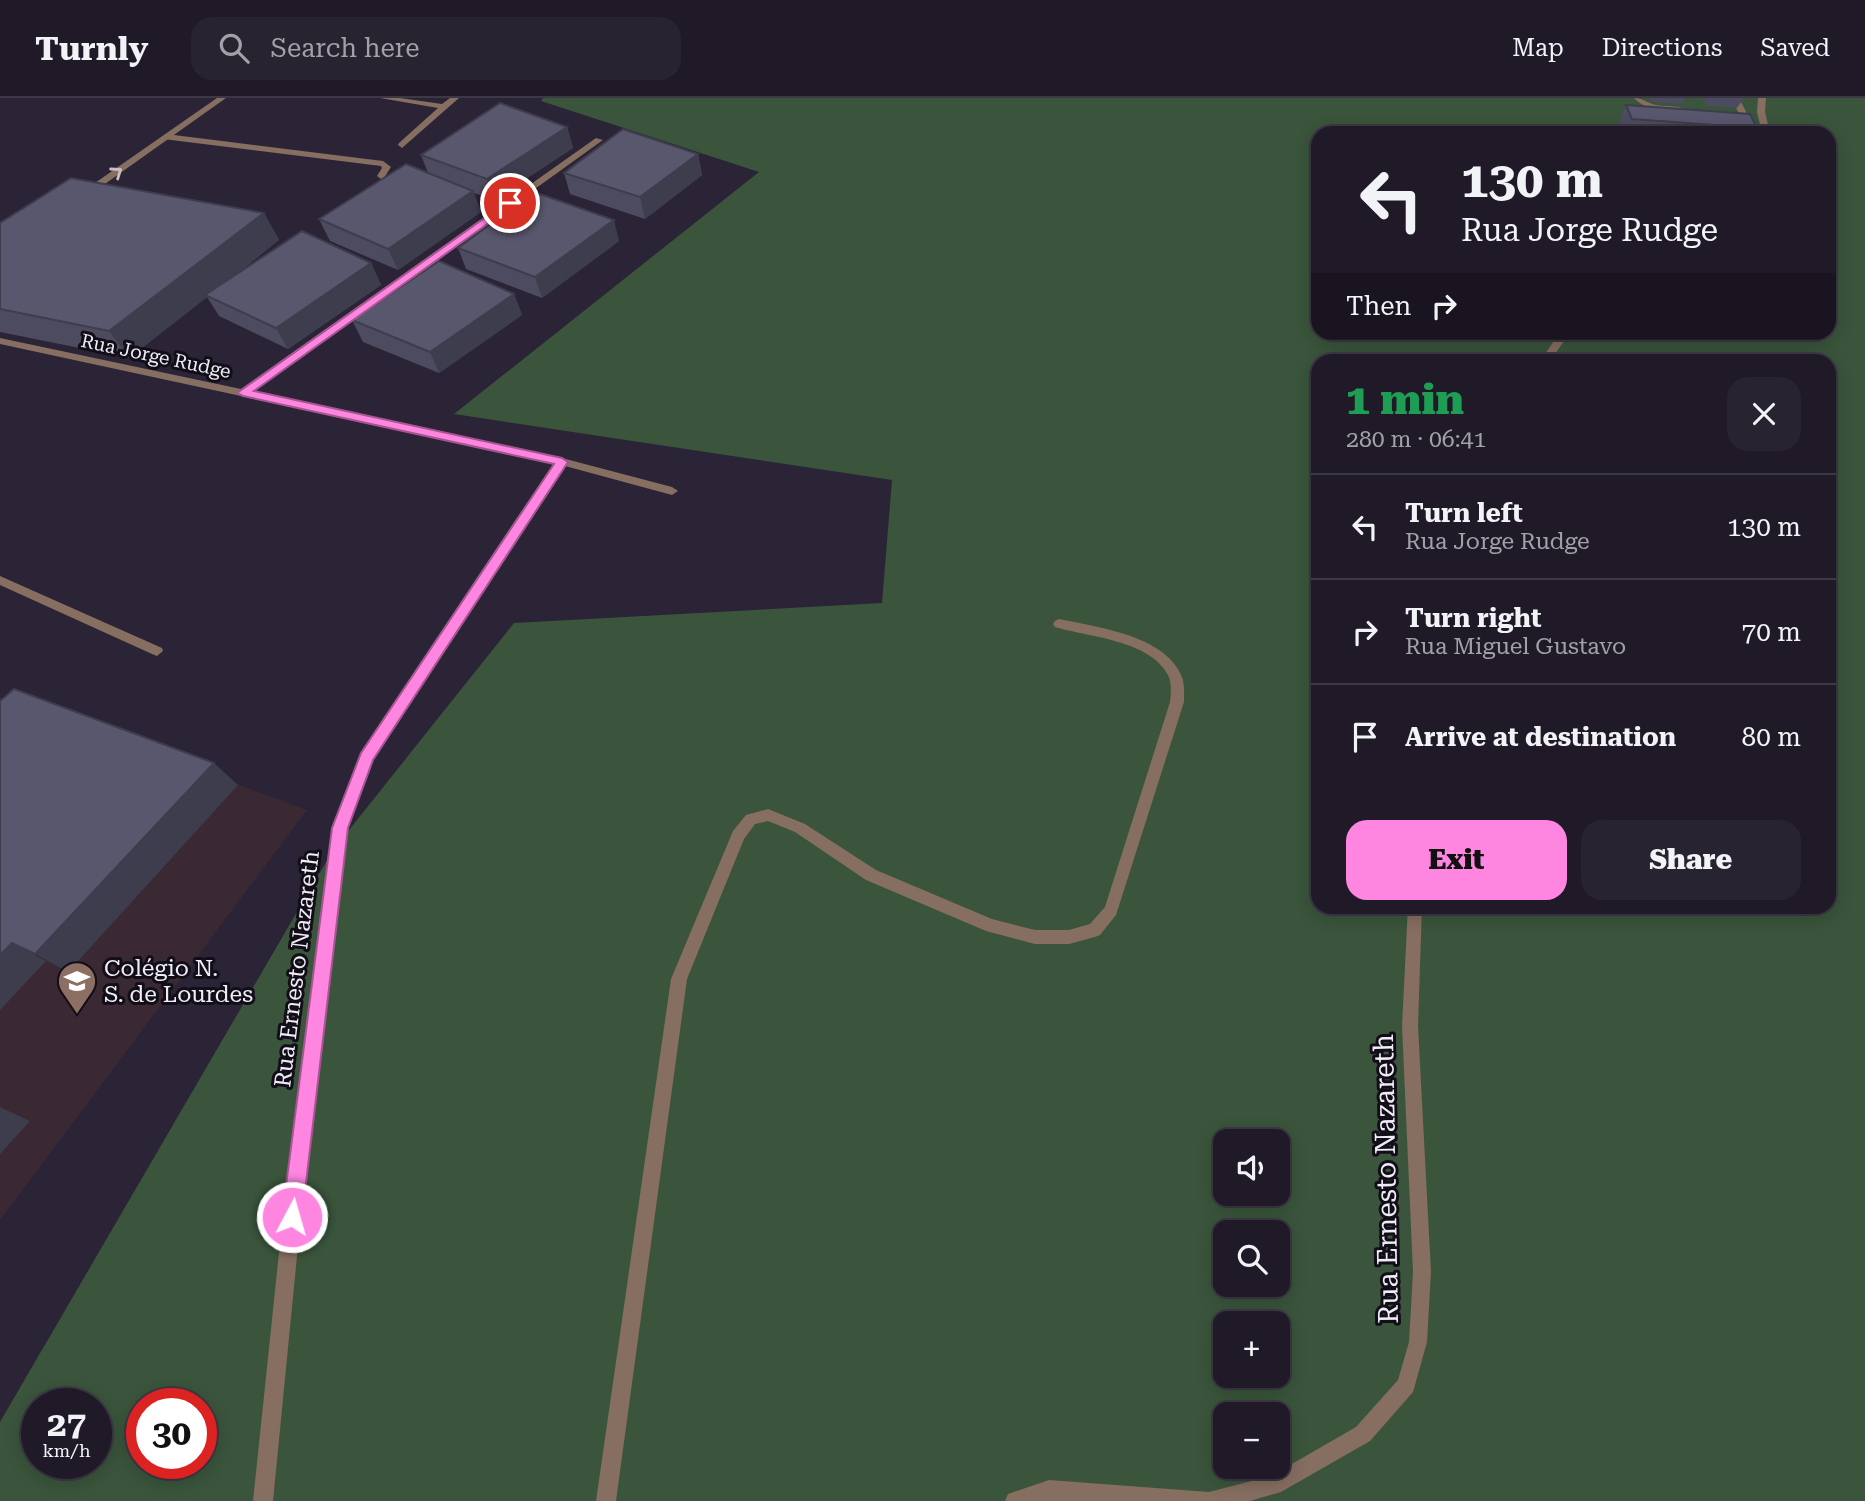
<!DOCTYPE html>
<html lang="en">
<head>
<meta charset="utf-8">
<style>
  body { margin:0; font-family:"Roboto Serif",serif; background:#282330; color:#f1f3f6; height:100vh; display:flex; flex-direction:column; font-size:26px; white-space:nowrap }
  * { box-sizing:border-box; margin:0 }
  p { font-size:23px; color:#a2a1a8 }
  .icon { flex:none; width:38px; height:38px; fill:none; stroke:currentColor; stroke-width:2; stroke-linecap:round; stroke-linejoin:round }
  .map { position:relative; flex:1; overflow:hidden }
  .drawer { position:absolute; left:1311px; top:256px; width:525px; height:560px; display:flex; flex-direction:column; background:#201a28; border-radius:21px; box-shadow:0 4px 18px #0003,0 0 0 2px #3d3845 }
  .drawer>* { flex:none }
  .guide { position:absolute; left:1311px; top:28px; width:525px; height:214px; border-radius:21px; box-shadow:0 4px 18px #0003,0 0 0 2px #3d3845; background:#201a28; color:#f1f3f6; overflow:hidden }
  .buttons { position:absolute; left:1213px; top:1031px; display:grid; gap:14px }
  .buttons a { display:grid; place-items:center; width:77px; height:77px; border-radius:14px; background:#201a28; box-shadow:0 4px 18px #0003,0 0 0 2px #3d3845; font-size:35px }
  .speed { position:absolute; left:21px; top:1290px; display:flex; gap:14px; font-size:35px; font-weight:700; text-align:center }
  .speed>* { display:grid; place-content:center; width:91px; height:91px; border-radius:50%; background:#201a28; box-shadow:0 4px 18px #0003,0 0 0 2px #3d3845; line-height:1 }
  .speed small { font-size:18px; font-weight:400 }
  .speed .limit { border:10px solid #d22; background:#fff; color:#111 }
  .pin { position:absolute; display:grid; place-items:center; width:60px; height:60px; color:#fff; margin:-30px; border:4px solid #fff; border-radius:50%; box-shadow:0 2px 7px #0007 }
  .me { position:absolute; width:77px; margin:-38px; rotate:6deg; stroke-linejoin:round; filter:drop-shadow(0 0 5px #0008) }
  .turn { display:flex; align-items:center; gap:24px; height:147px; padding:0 35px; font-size:32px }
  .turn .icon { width:91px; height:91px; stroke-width:2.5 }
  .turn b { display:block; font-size:49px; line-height:60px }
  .then { display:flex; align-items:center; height:66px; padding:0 35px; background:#0003; gap:14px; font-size:26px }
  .round { display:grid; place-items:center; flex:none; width:74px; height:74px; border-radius:21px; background:#282330 }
  .headline { display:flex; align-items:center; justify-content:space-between; height:119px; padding:0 35px }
  h1 { font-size:42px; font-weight:800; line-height:52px; color:#1e9e55 }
  .action { display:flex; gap:14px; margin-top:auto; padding:14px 35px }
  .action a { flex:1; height:80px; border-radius:21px; background:#fe85e0; color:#111; font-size:28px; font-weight:800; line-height:80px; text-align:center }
  .action a+a { background:#282330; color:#f1f3f6 }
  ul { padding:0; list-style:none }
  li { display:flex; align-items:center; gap:21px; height:105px; padding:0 35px; border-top:2px solid #3d3845 }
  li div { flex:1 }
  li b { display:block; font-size:26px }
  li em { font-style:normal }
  header { display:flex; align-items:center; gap:42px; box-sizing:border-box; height:98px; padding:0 35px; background:#201a28; border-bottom:2px solid #3d3845 }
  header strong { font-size:33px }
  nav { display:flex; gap:38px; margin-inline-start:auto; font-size:24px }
  .search { width:490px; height:63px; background:#282330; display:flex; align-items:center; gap:18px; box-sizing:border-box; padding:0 24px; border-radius:21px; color:#a2a1a8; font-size:26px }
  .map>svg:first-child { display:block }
  .education { fill:#3a2933 }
  .green { fill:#3a553c; fill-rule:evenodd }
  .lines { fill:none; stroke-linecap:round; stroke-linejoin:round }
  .service { fill:#866e61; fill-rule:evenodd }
  .pedestrian { fill:#866e61; fill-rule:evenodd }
  .minor { fill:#866e61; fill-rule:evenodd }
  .tertiary { fill:#866e61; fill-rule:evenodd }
  .wall { fill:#4d4b5f }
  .shaded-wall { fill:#3e3d4d }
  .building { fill:#59576e; stroke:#3e3d4d; stroke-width:2 }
  .oneway { stroke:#cbbfc3 }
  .route { fill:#fe85e0; stroke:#a55692; stroke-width:2 }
  .labels { text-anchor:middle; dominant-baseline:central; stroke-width:6; stroke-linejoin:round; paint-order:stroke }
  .far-street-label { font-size:19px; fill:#f0ebf8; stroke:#120e17 }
  .poi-label { font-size:23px; fill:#f0ebf8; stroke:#120e17; text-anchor:start }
  .street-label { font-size:23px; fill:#f0ebf8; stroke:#120e17 }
  .near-street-label { font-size:28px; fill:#f0ebf8; stroke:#120e17 }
</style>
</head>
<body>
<header>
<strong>Turnly</strong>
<div class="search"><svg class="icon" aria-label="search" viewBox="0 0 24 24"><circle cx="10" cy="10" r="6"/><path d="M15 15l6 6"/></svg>Search here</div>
<nav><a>Map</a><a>Directions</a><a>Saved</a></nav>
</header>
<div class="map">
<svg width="1865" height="1403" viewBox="0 0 1865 1403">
  <rect width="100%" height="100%" fill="#2b2336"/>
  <polygon class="education" points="0,599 307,712 0,1122"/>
  <path class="green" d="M 543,0 L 1865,0 L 1865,1403 L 0,1403 L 0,1324 L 333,752 L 514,525 L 882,505 L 892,382 L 454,316 L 759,74 L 541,3 ZM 1318,35 L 1829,35 L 1829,234 L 1318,234 ZM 1318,262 L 1829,262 L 1829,808 L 1318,808 ZM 1225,1043 L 1278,1043 L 1278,1096 L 1225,1096 ZM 1225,1134 L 1278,1134 L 1278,1186 L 1225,1186 ZM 1225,1225 L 1278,1225 L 1278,1278 L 1225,1278 ZM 37,1306 L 96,1306 L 96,1365 L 37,1365 ZM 142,1306 L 201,1306 L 201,1365 L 142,1365 ZM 1225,1316 L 1278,1316 L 1278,1368 L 1225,1368 Z"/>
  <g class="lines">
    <polygon class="service" points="0,478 162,550 163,553 157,558 152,556 0,487"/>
    <g class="pedestrian">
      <path d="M 1634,0 C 1643,0 1647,5 1656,7 C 1665,9 1676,7 1684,11 C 1670,18 1645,12 1634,0 Z"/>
      <polygon points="1731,0 1739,0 1757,35 1749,35"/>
    </g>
    <g class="minor">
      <polygon points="380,0 400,0 442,6 450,0 459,0 402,50 398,47 399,45 438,10"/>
      <polygon points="1758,0 1766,0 1765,14 1770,35 1762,35 1757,14"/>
      <polygon points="166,36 383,63 391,69 384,80 381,81 377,78 382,70 381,68 163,41 162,39"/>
      <polygon points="596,40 603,42 252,294 562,360 672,389 678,393 672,397 565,368 372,661 347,730 303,1097 273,1403 253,1403 285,1097 333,730 361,655 555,366 0,246 0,240 241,291"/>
      <polygon points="1560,234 1570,234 1551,262 1541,262"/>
      <path d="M 1059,521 C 1096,529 1164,537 1181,577 C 1185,585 1184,595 1184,604 L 1116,817 L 1100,837 L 1095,839 L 1069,846 L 1035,846 L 986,833 L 866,782 L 795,734 L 768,723 L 755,726 L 744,741 L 687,881 L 616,1403 L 596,1403 L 671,881 L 733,733 L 746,717 L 768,711 L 805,726 L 876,772 L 992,821 L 1035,832 L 1069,832 L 1090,826 L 1105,809 L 1170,604 C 1171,595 1172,585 1168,577 C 1150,542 1088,539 1055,529 L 1053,526 L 1055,523 Z"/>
      <polygon points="1408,808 1422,808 1418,928 1431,1174 1427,1244 1415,1287 1413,1294 1370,1343 1281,1394 1250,1403 1005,1403 1008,1396 1049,1382 1209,1394 1271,1378 1356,1329 1398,1282 1409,1244 1413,1174 1402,928"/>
    </g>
    <polygon class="tertiary" points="217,0 226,0 88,98 82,98 82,94"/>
  </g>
  <g class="wall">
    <polygon points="1649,0 1685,0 1682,6 1651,4"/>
    <polygon points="1703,0 1744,0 1737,10 1707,8"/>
    <polygon points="1626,7 1757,30 1754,35 1600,35 1603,30 1623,31 1619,22"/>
    <polygon points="567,29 573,50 494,102 474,95 481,114 398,172 330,143 319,121 428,75 421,57"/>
    <polygon points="698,56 702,77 645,121 570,96 564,75"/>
    <polygon points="264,115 279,142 233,179 371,165 381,187 288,251 219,218 207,199 129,260 0,234 0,125"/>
    <polygon points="619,143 542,200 466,171 458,150"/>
    <polygon points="514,196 522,217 439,275 363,244 352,222"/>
  </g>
  <g class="shaded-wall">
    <polygon points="567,29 573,50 494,102 487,81"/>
    <polygon points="698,56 702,77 645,121 640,99"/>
    <polygon points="473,93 481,114 398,172 388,151"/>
    <polygon points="264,115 279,142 208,198 205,197 207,199 129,260 109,233"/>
    <polygon points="614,122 619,143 542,200 535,179"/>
    <polygon points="371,165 381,187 288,251 276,230"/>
    <polygon points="514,196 522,217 439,275 430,254"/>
    <polygon points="214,665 238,687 68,874 35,856"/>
    <polygon points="12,845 46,863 0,912 0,857"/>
    <polygon points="0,1009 30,1023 0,1056"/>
  </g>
  <g class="building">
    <polygon points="500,5 567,29 487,81 421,57"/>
    <polygon points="1626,7 1750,16 1757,30 1632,21"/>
    <polygon points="1603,30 1634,32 1636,35 1605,35"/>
    <polygon points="623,31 698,56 640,99 564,75"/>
    <polygon points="406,66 473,93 388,151 319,121"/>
    <polygon points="71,80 264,115 109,233 0,211 0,125"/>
    <polygon points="534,94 614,122 535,179 458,150"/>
    <polygon points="302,133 371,165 276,230 205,197"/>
    <polygon points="439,163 514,196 430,254 352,222"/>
    <polygon points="14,591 214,665 35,856 12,845 0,857 0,603"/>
  </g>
  <defs><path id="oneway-chevron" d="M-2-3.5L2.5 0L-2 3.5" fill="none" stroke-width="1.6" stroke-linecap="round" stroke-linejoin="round" transform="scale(1.75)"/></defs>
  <use class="oneway" href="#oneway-chevron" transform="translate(117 74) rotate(-35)"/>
  <polygon class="route" points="510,102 515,105 514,107 254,293 562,360 568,364 373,662 348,730 302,1119 299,1126 292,1129 285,1126 282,1119 332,730 361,655 554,366 243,298 237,295"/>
  <defs>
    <g id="school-pin" transform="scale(2.0125)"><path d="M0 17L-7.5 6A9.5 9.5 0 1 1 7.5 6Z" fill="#8d6e63" stroke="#120e17"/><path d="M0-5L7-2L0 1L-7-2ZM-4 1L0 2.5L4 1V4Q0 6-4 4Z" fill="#fff"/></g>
  </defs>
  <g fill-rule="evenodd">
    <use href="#school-pin" x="77" y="883"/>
  </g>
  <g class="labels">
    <g class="far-street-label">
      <text transform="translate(156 258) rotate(12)">Rua Jorge Rudge</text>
    </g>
    <g class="poi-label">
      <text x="104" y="870">Colégio N.<tspan x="104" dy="26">S. de Lourdes</tspan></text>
    </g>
    <g class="street-label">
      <text transform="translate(297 871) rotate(-83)">Rua Ernesto Nazareth</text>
    </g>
    <g class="near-street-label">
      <text transform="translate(1386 1081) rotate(-91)">Rua Ernesto Nazareth</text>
    </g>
  </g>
</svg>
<div class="buttons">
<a><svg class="icon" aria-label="sound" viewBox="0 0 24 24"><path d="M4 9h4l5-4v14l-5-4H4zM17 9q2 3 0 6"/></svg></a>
<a><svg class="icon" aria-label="search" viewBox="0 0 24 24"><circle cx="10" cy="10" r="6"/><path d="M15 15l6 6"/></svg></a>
<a>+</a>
<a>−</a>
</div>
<div class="speed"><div>27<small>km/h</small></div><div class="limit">30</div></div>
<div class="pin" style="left:510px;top:105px;background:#d93025"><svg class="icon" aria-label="arrive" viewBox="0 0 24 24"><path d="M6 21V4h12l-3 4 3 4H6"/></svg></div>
<svg class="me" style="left:292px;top:1119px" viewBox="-20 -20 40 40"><circle r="17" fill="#fe85e0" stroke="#fff" stroke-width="3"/><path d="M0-11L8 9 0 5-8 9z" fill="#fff"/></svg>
<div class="guide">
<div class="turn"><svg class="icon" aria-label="left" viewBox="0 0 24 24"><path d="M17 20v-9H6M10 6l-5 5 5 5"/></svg><div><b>130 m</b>Rua Jorge Rudge</div></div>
<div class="then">Then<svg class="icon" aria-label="right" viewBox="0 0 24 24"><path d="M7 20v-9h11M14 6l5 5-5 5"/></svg></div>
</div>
<section class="drawer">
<div class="headline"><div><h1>1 min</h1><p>280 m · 06:41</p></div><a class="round"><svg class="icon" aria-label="close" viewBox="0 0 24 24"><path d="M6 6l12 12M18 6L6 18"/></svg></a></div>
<ul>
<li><svg class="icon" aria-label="left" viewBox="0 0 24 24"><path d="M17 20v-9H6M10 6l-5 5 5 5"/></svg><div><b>Turn left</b><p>Rua Jorge Rudge</p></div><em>130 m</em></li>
<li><svg class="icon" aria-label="right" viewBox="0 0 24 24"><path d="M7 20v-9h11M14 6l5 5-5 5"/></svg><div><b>Turn right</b><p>Rua Miguel Gustavo</p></div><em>70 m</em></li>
<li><svg class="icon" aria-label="arrive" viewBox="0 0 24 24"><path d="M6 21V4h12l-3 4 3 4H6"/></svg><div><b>Arrive at destination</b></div><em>80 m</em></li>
</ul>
<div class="action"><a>Exit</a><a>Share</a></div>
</section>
</div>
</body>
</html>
